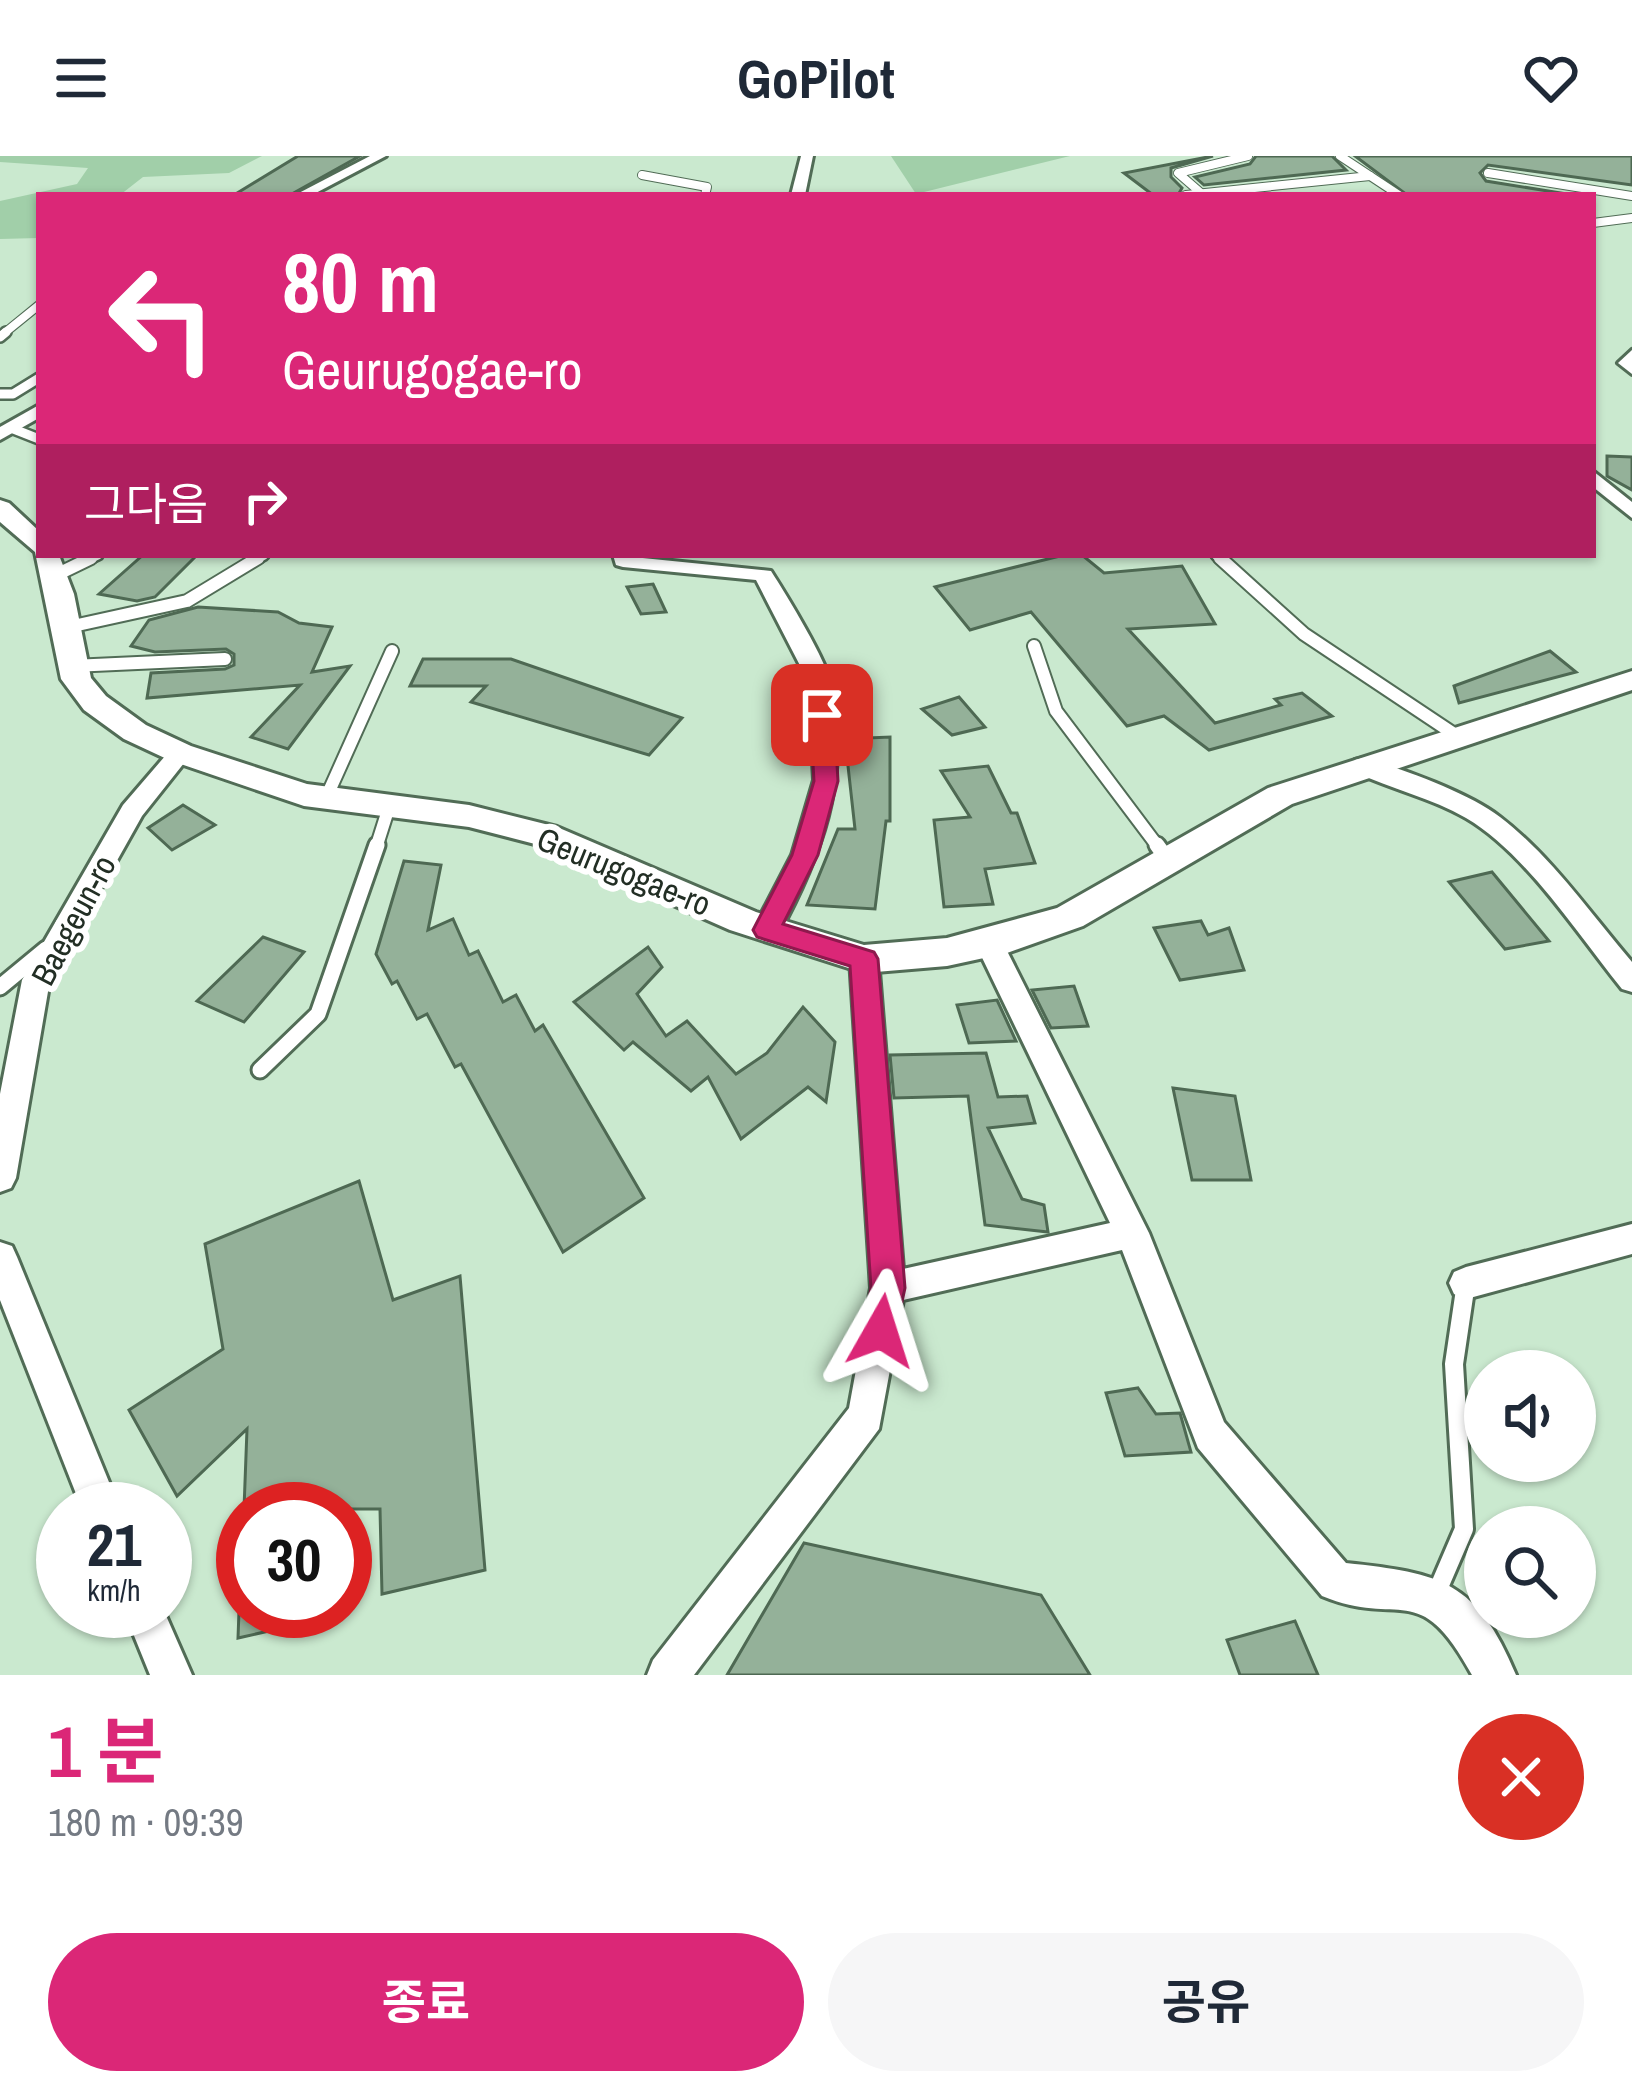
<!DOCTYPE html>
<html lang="ko">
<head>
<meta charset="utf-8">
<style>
  body { margin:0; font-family:"Archivo Narrow","Noto Sans KR",sans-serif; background:#f6f6f7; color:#1f2937; height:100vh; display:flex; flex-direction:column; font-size:45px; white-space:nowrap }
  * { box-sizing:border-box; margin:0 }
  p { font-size:39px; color:#747a83 }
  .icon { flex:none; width:66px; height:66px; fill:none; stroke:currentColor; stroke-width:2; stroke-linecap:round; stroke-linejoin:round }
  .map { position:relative; height:1519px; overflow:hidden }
  .side { display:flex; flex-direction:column; background:#fff; flex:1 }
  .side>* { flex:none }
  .top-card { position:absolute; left:36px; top:36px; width:1560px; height:366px; border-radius:0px; box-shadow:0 3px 9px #0004; background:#db2777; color:#fff; overflow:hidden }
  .buttons { position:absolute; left:1464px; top:1194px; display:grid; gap:24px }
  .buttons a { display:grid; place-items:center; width:132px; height:132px; border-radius:50%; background:#fff; box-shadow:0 3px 9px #0004; font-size:60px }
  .speed { position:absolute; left:36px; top:1326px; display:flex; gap:24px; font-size:60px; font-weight:700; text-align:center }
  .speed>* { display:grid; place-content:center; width:156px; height:156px; border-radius:50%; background:#fff; box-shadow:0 3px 9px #0004; line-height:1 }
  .speed small { font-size:30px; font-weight:400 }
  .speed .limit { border:18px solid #d22; background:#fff; color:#111 }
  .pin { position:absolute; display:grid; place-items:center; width:102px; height:102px; color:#fff; margin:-51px; border-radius:24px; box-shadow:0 6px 18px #0006 }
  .me { position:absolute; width:132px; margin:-66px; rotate:6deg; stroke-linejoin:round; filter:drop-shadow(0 0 9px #0008) }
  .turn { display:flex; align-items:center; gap:42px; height:252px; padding:0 48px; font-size:54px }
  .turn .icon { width:156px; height:156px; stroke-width:2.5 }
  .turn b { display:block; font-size:84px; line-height:102px }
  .then { display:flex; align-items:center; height:114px; padding:0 48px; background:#0003; gap:24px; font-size:45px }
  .round { display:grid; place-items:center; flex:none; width:126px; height:126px; border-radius:63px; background:#f6f6f7 }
  .overview { display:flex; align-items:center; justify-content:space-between; height:204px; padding:0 48px }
  h1 { font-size:72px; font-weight:700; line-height:90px; color:#db2777 }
  .button { display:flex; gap:24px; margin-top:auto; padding:24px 48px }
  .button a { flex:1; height:138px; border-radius:72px; background:#db2777; color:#fff; font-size:48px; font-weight:700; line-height:138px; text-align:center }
  .button a+a { background:#f6f6f7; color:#1f2937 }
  header { display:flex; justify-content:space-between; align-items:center; height:156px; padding:0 48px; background:#fff; font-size:54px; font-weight:700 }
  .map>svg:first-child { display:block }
  .green { fill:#a1cfa9 }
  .building { fill:#94b199; stroke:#4e6953; stroke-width:3 }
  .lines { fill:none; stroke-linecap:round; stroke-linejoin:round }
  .service-far4-casing { stroke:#516c56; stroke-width:10 }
  .service-far3-casing { stroke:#516c56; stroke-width:14 }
  .service-far2-casing { stroke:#516c56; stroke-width:16 }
  .service-far1-casing { stroke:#516c56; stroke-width:21 }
  .service-casing { stroke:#516c56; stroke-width:24 }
  .minor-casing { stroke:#516c56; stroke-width:6 }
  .tertiary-casing { stroke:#516c56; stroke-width:6 }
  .service-far4 { stroke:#fff; stroke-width:8 }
  .service-far3 { stroke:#fff; stroke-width:9 }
  .service-far2 { stroke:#fff; stroke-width:12 }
  .service-far1 { stroke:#fff; stroke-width:15 }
  .service { stroke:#fff; stroke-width:18 }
  .minor { fill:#fff; fill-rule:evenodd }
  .tertiary { fill:#fff; fill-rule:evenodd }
  .route { fill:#db2777; stroke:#8e194d; stroke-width:3 }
  .labels { text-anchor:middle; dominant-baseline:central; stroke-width:12; stroke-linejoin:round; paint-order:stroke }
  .street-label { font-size:33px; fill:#222e24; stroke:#fff }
</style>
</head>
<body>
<header><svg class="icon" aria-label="menu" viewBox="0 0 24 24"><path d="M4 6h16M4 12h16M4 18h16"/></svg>GoPilot<svg class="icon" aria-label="heart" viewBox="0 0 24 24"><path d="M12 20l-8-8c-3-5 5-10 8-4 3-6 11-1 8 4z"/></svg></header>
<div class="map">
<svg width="1632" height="1519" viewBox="0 0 1632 1519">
  <rect width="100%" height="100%" fill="#cae9cf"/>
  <g class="green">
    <polygon points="0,0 262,0 229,17 143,21 120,39 39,39 39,82 0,83 0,45 77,28 88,12 0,6"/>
    <polygon points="891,0 1070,0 916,38"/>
  </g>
  <g class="building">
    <polygon points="298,0 360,0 290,39 234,39"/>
    <polygon points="1213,0 1171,12 1171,21 1182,32 1178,39 1153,39 1124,17"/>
    <polygon points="1256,0 1332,0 1346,14 1204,29 1195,21 1250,8"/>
    <polygon points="1355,0 1632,0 1632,29 1488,9 1480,17 1486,25 1573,39 1407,39"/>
    <polygon points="1607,300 1632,301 1632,334 1607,320"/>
    <polygon points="143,399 197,399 155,441 137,445 99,438"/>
    <polygon points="1064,399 1082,399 1104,417 1182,410 1215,468 1128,473 1215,567 1281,549 1275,543 1302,537 1332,560 1209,594 1164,560 1127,570 1031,456 970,474 935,431"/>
    <polygon points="653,428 666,456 641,458 627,431"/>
    <polygon points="198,451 278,456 299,467 332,471 312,516 350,510 288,593 251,581 300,529 147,542 151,517 225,513 234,509 234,498 226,493 155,496 131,490 149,464"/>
    <polygon points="1550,495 1576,516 1459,547 1454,530"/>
    <polygon points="423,503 511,503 682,562 649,599 471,546 486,530 410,530"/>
    <polygon points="959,541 985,571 952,579 922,553"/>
    <polygon points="890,581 890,665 886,665 875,753 807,749 838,673 855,673 845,583"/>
    <polygon points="988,610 1011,657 1017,657 1035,707 985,713 993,748 944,751 934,664 970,661 941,615"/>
    <polygon points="183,649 215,669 172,694 148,672"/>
    <polygon points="404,705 441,709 428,774 453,763 469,799 478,795 503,846 516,839 535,875 543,869 644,1042 563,1096 461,908 455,911 427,858 417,863 397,825 392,828 376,798"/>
    <polygon points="1492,716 1549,785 1505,793 1449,726"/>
    <polygon points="1201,765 1208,779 1229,772 1244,814 1180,824 1154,772"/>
    <polygon points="263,781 304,796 244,866 197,845"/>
    <polygon points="648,791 662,811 637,838 666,880 687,865 736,918 767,897 803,851 835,886 826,946 808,931 741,983 708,921 691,935 633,886 624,894 574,846"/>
    <polygon points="1074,830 1088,870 1051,872 1032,834"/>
    <polygon points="997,844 1016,885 969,887 957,849"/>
    <polygon points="986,897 998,941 1027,940 1035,967 988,972 1022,1043 1044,1049 1048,1076 985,1069 968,940 894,942 890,899"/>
    <polygon points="1173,932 1235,940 1251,1024 1192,1024"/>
    <polygon points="359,1025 393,1144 460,1120 485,1414 382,1438 380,1353 244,1353 247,1273 177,1340 129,1254 223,1193 205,1088"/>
    <polygon points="1138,1232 1156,1258 1180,1257 1191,1296 1125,1300 1106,1237"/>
    <polygon points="804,1387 1041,1439 1090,1519 727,1519"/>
    <polygon points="239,1455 312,1455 313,1465 238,1482"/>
    <polygon points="1295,1465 1318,1519 1240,1519 1227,1484"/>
  </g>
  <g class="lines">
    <g class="service-far4-casing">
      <g id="service-far4">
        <polyline points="1340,0 1399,39"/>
        <polyline points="1488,17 1632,40"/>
        <polyline points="642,19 707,31 705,39"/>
        <polyline points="1201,37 1178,17 1248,0"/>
        <polyline points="1186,39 1370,20"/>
        <polyline points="1593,67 1632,62"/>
        <polyline points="2,179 39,149"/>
      </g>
    </g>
    <g class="service-far3-casing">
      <g id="service-far3">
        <polyline points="0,181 6,176"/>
        <polyline points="0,238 13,238 39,222"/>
        <polyline points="11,272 39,283"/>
        <polyline points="1216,399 1223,405"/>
        <polyline points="85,405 98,399"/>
        <polyline points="253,405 264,399"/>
      </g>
    </g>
    <g class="service-far2-casing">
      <g id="service-far2">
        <polyline points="1220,402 1304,478 1457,580"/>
        <polyline points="54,420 91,402"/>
        <polyline points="64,472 187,445 258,402"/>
        <polyline points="1034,490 1056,555 1159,692"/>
        <polyline points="72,510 225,503"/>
        <polyline points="326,642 392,495"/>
        <polyline points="376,692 389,651"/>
      </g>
    </g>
    <g class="service-far1-casing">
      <g id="service-far1">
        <polyline points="1157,689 1167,703"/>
        <polyline points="0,831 46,793"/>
        <polyline points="260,914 318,858 377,689"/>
      </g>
    </g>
    <g class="service-casing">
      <polyline id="service" points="1436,1438 1464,1373 1454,1208 1466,1127"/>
    </g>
    <g class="minor-casing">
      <g id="minor">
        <polygon points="370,0 386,0 312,39 295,39"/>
        <polygon points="801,0 813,0 805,39 791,39"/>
        <polygon points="1632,194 1632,218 1618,207"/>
        <polygon points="39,249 39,262 0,284 0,271"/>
        <polygon points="1593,315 1632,346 1632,362 1593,331"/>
        <path d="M 613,399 L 771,415 C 787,440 827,505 832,531 C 850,625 821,700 777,781 L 757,781 L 753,774 L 792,699 L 814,624 L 809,527 L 756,424 L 623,411 L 616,409 Z"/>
        <polygon points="180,589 192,597 142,660 50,824 16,1022 11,1032 0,1036 0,938 22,824 123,649 172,592"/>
        <path d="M 1364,602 C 1403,613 1469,637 1500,661 C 1551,700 1590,757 1632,806 L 1632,836 L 1622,833 C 1578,779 1526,697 1466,662 C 1432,642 1391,633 1355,616 L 1352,610 L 1355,604 Z"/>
        <path d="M 989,777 L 999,780 L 1003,787 L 1149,1077 L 1224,1266 L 1346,1407 C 1441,1417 1477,1425 1516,1519 L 1472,1519 C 1418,1420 1401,1473 1322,1440 L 1198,1292 L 1122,1094 L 903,1144 L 879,1273 L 694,1519 L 647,1519 L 653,1504 L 849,1252 L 871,1132 L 850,803 L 854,796 L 874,796 L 878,803 L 903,1113 L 1110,1067 L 975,787 L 979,780 Z"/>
        <polygon points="1632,1068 1632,1098 1466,1143 1454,1138 1449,1127 1454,1116 1466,1111"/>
        <polygon points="0,1086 12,1090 17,1101 120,1353 82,1353 0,1144"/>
        <polygon points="124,1455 164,1455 192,1519 150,1519"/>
      </g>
    </g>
    <g class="tertiary-casing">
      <polygon id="tertiary" points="0,344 9,347 39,375 39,399 59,399 74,438 91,522 106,540 146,569 191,590 307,628 469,649 557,671 756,756 864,789 947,782 1057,752 1268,632 1632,515 1632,534 1292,648 1083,770 1007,797 947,810 864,817 730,774 535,688 469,671 304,650 169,604 124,583 84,554 61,523 35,396 0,366"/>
    </g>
    <use href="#service-far4" class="service-far4"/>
    <use href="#service-far3" class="service-far3"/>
    <use href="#service-far2" class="service-far2"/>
    <use href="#service-far1" class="service-far1"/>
    <use href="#service" class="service"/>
    <use href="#minor" class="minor"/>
    <use href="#tertiary" class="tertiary"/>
  </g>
  <polygon class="route" points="822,552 834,559 838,625 818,699 783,768 874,796 878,803 905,1132 893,1187 881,1191 868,1187 863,1175 871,1132 850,810 757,781 753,774 792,699 814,625 810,559"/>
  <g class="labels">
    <g class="street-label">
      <text transform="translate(624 715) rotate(22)">Geurugogae-ro</text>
      <text transform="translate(73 764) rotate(-62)">Baegeun-ro</text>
    </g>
  </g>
</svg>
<div class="buttons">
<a><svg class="icon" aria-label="sound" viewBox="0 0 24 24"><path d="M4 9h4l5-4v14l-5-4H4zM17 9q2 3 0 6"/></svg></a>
<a><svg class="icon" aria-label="search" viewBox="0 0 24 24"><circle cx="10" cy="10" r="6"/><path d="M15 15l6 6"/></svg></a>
</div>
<div class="speed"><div>21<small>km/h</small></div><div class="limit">30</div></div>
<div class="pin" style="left:822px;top:559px;background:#d93025"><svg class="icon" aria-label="arrive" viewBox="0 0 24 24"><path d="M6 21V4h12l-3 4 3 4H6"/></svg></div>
<svg class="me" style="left:881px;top:1175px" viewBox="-20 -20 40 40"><path d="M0-17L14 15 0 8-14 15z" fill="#db2777" stroke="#fff" stroke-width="4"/></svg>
<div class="top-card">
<div class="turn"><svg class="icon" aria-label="left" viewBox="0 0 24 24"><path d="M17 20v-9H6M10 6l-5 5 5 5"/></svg><div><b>80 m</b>Geurugogae-ro</div></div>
<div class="then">그다음<svg class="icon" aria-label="right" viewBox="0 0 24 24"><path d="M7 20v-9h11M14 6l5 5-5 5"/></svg></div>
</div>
</div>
<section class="side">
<div class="overview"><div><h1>1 분</h1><p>180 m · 09:39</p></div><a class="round" style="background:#d93025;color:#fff"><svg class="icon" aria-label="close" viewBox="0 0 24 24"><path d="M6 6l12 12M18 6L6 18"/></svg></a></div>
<div class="button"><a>종료</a><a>공유</a></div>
</section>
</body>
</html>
